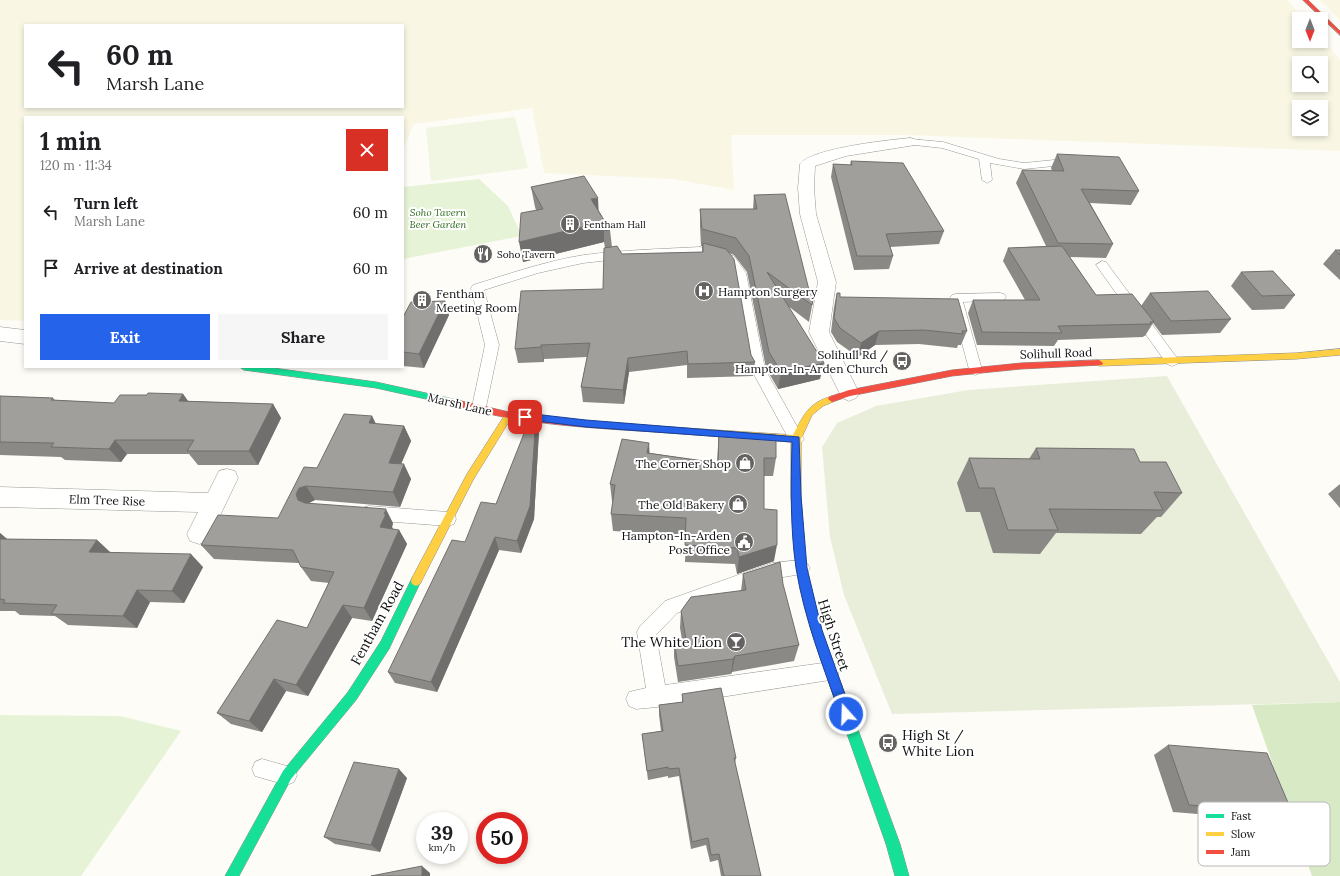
<!DOCTYPE html>
<html lang="en">
<head>
<meta charset="utf-8">
<style>
  body { margin:0; font-family:Lora,serif; background:#f6f6f6; color:#202124; height:100vh; display:flex; flex-direction:column; font-size:15px; white-space:nowrap }
  * { box-sizing:border-box; margin:0 }
  p { font-size:13px; color:#757577 }
  .icon { flex:none; width:22px; height:22px; fill:none; stroke:currentColor; stroke-width:2; stroke-linecap:round; stroke-linejoin:round }
  .map { position:relative; flex:1; overflow:hidden }
  .drawer { position:absolute; left:24px; top:116px; width:380px; height:252px; display:flex; flex-direction:column; background:#fff; border-radius:0px; box-shadow:0 2px 6px #0003 }
  .drawer>* { flex:none }
  .hud { position:absolute; left:24px; top:24px; width:380px; height:84px; border-radius:0px; box-shadow:0 2px 6px #0003; background:#fff; color:#202124; overflow:hidden }
  .needle { width:26px; rotate:180deg }
  .buttons { position:absolute; left:1292px; top:12px; display:grid; gap:8px }
  .buttons a { display:grid; place-items:center; width:36px; height:36px; border-radius:0px; background:#fff; box-shadow:0 2px 6px #0003; font-size:20px }
  .speed { position:absolute; left:416px; top:812px; display:flex; gap:8px; font-size:20px; font-weight:700; text-align:center }
  .speed>* { display:grid; place-content:center; width:52px; height:52px; border-radius:50%; background:#fff; box-shadow:0 2px 6px #0003; line-height:1 }
  .speed small { font-size:10px; font-weight:400 }
  .speed .limit { border:6px solid #d22; background:#fff; color:#111 }
  .pin { position:absolute; display:grid; place-items:center; width:34px; height:34px; color:#fff; margin:-17px; border-radius:8px; box-shadow:0 2px 6px #0006 }
  .me { position:absolute; width:44px; margin:-22px; rotate:340deg; stroke-linejoin:round; filter:drop-shadow(0 0 3px #0008) }
  .turn { display:flex; align-items:center; gap:14px; height:84px; padding:0 16px; font-size:18px }
  .turn .icon { width:52px; height:52px; stroke-width:2.5 }
  .turn b { display:block; font-size:28px; line-height:34px }
  .round { display:grid; place-items:center; flex:none; width:42px; height:42px; border-radius:0px; background:#f6f6f6 }
  .summary { display:flex; align-items:center; justify-content:space-between; height:68px; padding:0 16px }
  h1 { font-size:24px; font-weight:800; line-height:30px }
  .cta { display:flex; gap:8px; margin-top:auto; padding:8px 16px }
  .cta a { flex:1; height:46px; border-radius:0px; background:#2563eb; color:#fff; font-size:16px; font-weight:800; line-height:46px; text-align:center }
  .cta a+a { background:#f6f6f6; color:#202124 }
  ul { padding:0; list-style:none }
  li { display:flex; align-items:center; gap:12px; height:56px; padding:0 16px }
  li div { flex:1 }
  li b { display:block; font-size:15px }
  li em { font-style:normal }
  .map>svg:first-child { display:block }
  .farmland { fill:#f9f7e4; fill-rule:evenodd }
  .green { fill:#e7f3d7 }
  .forest { fill:#d8eac5 }
  .cemetery { fill:#e9eedb }
  .pitch { fill:#f0f6e1 }
  .lines { fill:none; stroke-linecap:round; stroke-linejoin:round }
  .lane-casing { stroke:#979795; stroke-width:1 }
  .street-casing { stroke:#979795; stroke-width:1 }
  .fast-casing { stroke:#8e8d8b; stroke-width:1 }
  .slow-casing { stroke:#8e8d8b; stroke-width:1 }
  .jam-casing { stroke:#8e8d8b; stroke-width:1 }
  .lane { fill:#fffffe; fill-rule:evenodd }
  .street { fill:#fffffe; fill-rule:evenodd }
  .fast { fill:#16e098; fill-rule:evenodd }
  .slow { fill:#ffcf43; fill-rule:evenodd }
  .jam { fill:#f24e42; fill-rule:evenodd }
  .wall { fill:#8a8986 }
  .shaded-wall { fill:#716f6d }
  .building { fill:#a19f9c; stroke:#716f6d }
  .route { fill:#2563eb; stroke:#184099 }
  .labels { text-anchor:middle; dominant-baseline:central; stroke-width:4; stroke-linejoin:round; paint-order:stroke }
  .far-park-label { font-size:10px; font-style:italic; fill:#2f6b1f; stroke:#fff }
  .far-poi-label { font-size:10px; fill:#111; stroke:#fff; text-anchor:start }
  .poi-label { font-size:12px; fill:#111; stroke:#fff; text-anchor:end }
  .street-label { font-size:12px; fill:#111; stroke:#fff }
  .near-street-label { font-size:14px; fill:#111; stroke:#fff }
  .near-poi-label { font-size:14px; fill:#111; stroke:#fff; text-anchor:end }
  .key { fill:#fff; stroke:#b8b8b8; stroke-width:1 }
  .key-label { font-size:11px; fill:#111 }
</style>
</head>
<body>
<div class="map">
<svg width="1340" height="876" viewBox="0 0 1340 876">
  <rect width="100%" height="100%" fill="#fdfcf7"/>
  <g class="farmland">
    <path d="M 0,0 L 1287,0 L 1304,19 L 1299,19 L 1299,41 L 1321,41 L 1321,38 L 1340,59 L 1340,151 L 906,135 L 731,135 L 734,190 L 673,179 L 544,173 L 532,108 L 414,124 L 403,150 L 403,117 L 25,117 L 25,321 L 0,320 ZM 25,25 L 403,25 L 403,107 L 25,107 ZM 1299,63 L 1321,63 L 1321,85 L 1299,85 ZM 1299,107 L 1321,107 L 1321,129 L 1299,129 Z"/>
    <polygon points="1320,0 1340,0 1340,20"/>
  </g>
  <g class="green">
    <polygon points="479,179 508,206 522,236 403,259 403,187"/>
    <polygon points="0,715 120,716 181,731 81,876 0,876"/>
  </g>
  <polygon class="forest" points="1340,702 1340,876 1312,876 1252,705"/>
  <polygon class="cemetery" points="1167,376 1340,682 1340,702 892,714 844,595 830,537 822,447 837,423 876,406 968,390"/>
  <polygon class="pitch" points="515,117 528,168 431,181 426,128"/>
  <g class="lines">
    <g class="lane-casing">
      <g id="lane">
        <polygon points="910,139 943,142 999,159 1024,163 1074,158 1079,161 1074,164 1024,169 990,163 992,180 987,183 982,180 979,159 942,148 906,144 905,142"/>
        <path d="M 700,247 L 734,256 L 746,273 L 765,369 L 804,439 L 801,443 L 796,445 L 791,443 L 751,369 L 734,273 L 726,262 L 700,255 L 636,257 L 583,263 L 538,273 L 484,290 L 499,345 L 486,407 L 484,411 L 479,412 L 474,411 L 472,407 L 485,345 L 471,288 L 473,285 C 509,274 546,261 584,255 C 623,250 661,249 700,247 Z"/>
        <polygon points="1102,261 1106,262 1177,358 1179,361 1177,364 1172,366 1167,364 1096,265"/>
        <polygon points="1000,293 1004,294 1006,297 1004,300 963,302 982,370 980,373 975,375 970,373 950,298 952,295 956,294"/>
        <polygon points="369,506 448,512 454,514 456,519 454,524 448,526 369,520 363,518 361,513 363,508"/>
        <polygon points="801,560 807,563 810,568 807,573 772,579 677,613 656,635 665,685 830,662 837,665 839,671 837,677 830,680 657,707 636,709 629,706 626,699 629,692 646,688 637,632 640,626 665,601 772,563"/>
        <polygon points="262,759 294,768 297,775 294,782 287,785 255,776 252,769 255,762"/>
      </g>
    </g>
    <g class="street-casing">
      <g id="street">
        <path d="M 910,138 L 915,139 L 917,142 L 915,145 L 846,156 L 815,166 L 814,188 L 816,214 L 836,282 L 829,332 L 859,393 L 856,398 L 849,401 L 842,398 L 809,332 L 818,282 L 800,214 L 798,188 L 800,164 C 812,148 889,140 910,138 Z"/>
        <polygon points="0,327 25,330 25,344 0,341"/>
        <polygon points="227,469 235,471 238,478 208,541 199,544 190,541 187,534 198,512 0,507 0,487 208,493 219,471"/>
      </g>
    </g>
    <g class="fast-casing">
      <g id="fast">
        <polygon points="240,367 266,367 376,382 453,399 457,402 453,405 376,388 244,370"/>
        <polygon points="416,576 420,578 421,581 389,649 356,700 291,779 239,876 225,876 283,771 348,692 381,641 412,578"/>
        <polygon points="836,680 840,682 842,686 900,844 909,876 895,876 886,844 830,686 832,682"/>
      </g>
    </g>
    <g class="slow-casing">
      <g id="slow">
        <polygon points="1340,349 1340,355 1296,359 1099,366 1095,363 1099,360 1296,353"/>
        <path d="M 832,396 L 835,397 L 836,399 L 835,401 L 823,406 L 812,415 L 801,439 L 801,496 L 806,568 L 821,630 L 842,686 L 840,690 L 836,692 L 832,690 L 830,686 L 811,630 L 796,568 L 791,496 L 791,442 L 670,433 L 666,430 L 670,427 L 793,435 C 804,415 808,403 832,396 Z"/>
        <polygon points="509,412 513,415 473,480 420,584 416,586 412,584 411,581 412,578 467,474 506,413"/>
      </g>
    </g>
    <g class="jam-casing">
      <g id="jam">
        <polygon points="1303,0 1308,0 1340,31 1340,35"/>
        <polygon points="1099,360 1103,363 1102,365 1021,369 952,376 850,396 832,402 828,399 829,397 849,390 952,370 1021,363"/>
        <path d="M 453,399 L 509,412 L 586,421 L 670,427 L 674,430 L 670,433 C 597,428 521,426 450,404 L 449,402 Z"/>
      </g>
    </g>
    <use href="#lane" class="lane"/>
    <use href="#street" class="street"/>
    <use href="#fast" class="fast"/>
    <use href="#slow" class="slow"/>
    <use href="#jam" class="jam"/>
  </g>
  <g class="wall">
    <polygon points="1057,154 1139,191 1131,205 1090,203 1113,244 1106,258 1070,257 1096,295 1141,306 1150,293 1231,319 1220,333 1162,335 1153,323 1145,336 1144,336 1143,337 1058,340 1054,346 977,345 968,313 973,300 1025,300 1003,261 1008,248 1046,246 1016,183 1022,170 1052,171 1051,168"/>
    <polygon points="851,161 944,231 939,244 890,247 893,256 889,269 854,270 831,177 833,164 850,165"/>
    <polygon points="531,187 599,211 610,230 612,247 622,254 702,252 702,246 701,246 700,226 700,209 753,209 754,195 809,290 815,290 809,322 788,306 820,379 778,389 766,368 747,272 734,255 729,253 751,355 755,362 753,376 687,378 687,365 629,372 624,404 583,402 581,387 587,357 544,359 544,362 518,363 515,349 603,289 605,248 604,242 523,262 536,210 535,207"/>
    <polygon points="1335,250 1340,250 1340,280 1323,264"/>
    <polygon points="1241,272 1295,295 1284,309 1252,310 1231,286"/>
    <polygon points="837,293 840,297 967,331 961,345 958,345 957,348 919,344 875,345 858,357 837,342 831,332 834,307"/>
    <polygon points="445,301 449,315 424,368 403,366 403,317"/>
    <polygon points="183,394 188,401 273,404 281,418 258,465 198,465 189,454 127,454 121,462 65,460 61,457 0,455 0,396 53,398 55,400 114,403"/>
    <polygon points="372,416 376,424 404,426 411,441 401,464 411,479 400,507 315,500 309,503 308,503 393,523 392,527 393,529 399,530 407,544 372,621 352,618 308,696 286,691 262,732 231,724 217,713 307,628 329,583 311,581 301,567 299,563 214,559 201,545 278,518 317,468"/>
    <polygon points="536,417 539,431 534,519 521,553 499,550 437,692 395,683 388,672 465,542 496,504"/>
    <polygon points="719,431 776,458 773,476 764,476 764,509 774,561 737,574 735,564 685,562 686,535 613,531 611,514 613,502 612,501 610,484 650,453 717,463"/>
    <polygon points="1036,448 1140,462 1182,493 1161,517 1157,517 1141,534 1056,533 1040,554 993,553 980,512 966,512 957,483 969,458 1029,459"/>
    <polygon points="1340,484 1340,508 1328,494"/>
    <polygon points="0,533 7,539 97,540 111,553 203,567 184,603 150,602 137,628 68,625 55,616 20,615 15,611 0,611"/>
    <polygon points="743,574 799,645 794,661 732,672 731,674 678,682 674,657 674,640 682,640 680,628 681,611 741,591"/>
    <polygon points="682,694 736,758 735,763 761,876 721,876 718,860 710,862 706,845 691,849 679,776 668,778 668,776 648,780 642,734 661,731 659,715 659,705 682,702"/>
    <polygon points="1168,745 1292,812 1273,820 1173,812 1154,755"/>
    <polygon points="407,778 380,852 335,844 324,837"/>
  </g>
  <g class="shaded-wall">
    <polygon points="598,198 599,218 591,199"/>
    <polygon points="604,222 604,242 523,262 519,242"/>
    <polygon points="445,301 449,315 424,368 419,354"/>
    <polygon points="879,331 875,345 858,357 861,343"/>
    <polygon points="541,345 544,359 544,362 541,347"/>
    <polygon points="628,358 629,372 624,404 623,390"/>
    <polygon points="824,363 820,379 778,389 781,372"/>
    <polygon points="183,394 193,408 179,401"/>
    <polygon points="273,404 281,418 258,465 249,451"/>
    <polygon points="372,416 379,431 369,423"/>
    <polygon points="536,417 539,431 534,519 521,553 517,541"/>
    <polygon points="404,426 411,441 395,478 389,463"/>
    <polygon points="115,440 127,454 121,462 109,449"/>
    <polygon points="649,443 650,461 647,453"/>
    <polygon points="404,464 411,479 400,507 393,492"/>
    <polygon points="306,486 315,500 309,503 306,508 298,500 296,494 299,488"/>
    <polygon points="386,509 393,523 392,527 393,529 380,527"/>
    <polygon points="399,530 407,544 372,621 364,608"/>
    <polygon points="0,533 14,545 0,543"/>
    <polygon points="495,537 499,550 437,692 431,682"/>
    <polygon points="97,540 111,553 89,552"/>
    <polygon points="777,545 774,561 737,574 739,557"/>
    <polygon points="191,554 203,567 184,603 172,591"/>
    <polygon points="137,590 150,602 137,628 123,616"/>
    <polygon points="343,605 352,618 308,696 296,685"/>
    <polygon points="735,656 732,672 731,674 733,659"/>
    <polygon points="274,679 286,691 262,732 249,721"/>
    <polygon points="399,769 407,778 380,852 371,845"/>
    <polygon points="422,866 430,873 430,876 422,876"/>
  </g>
  <g class="building">
    <polygon points="1057,154 1119,157 1139,191 1081,189 1113,244 1058,243 1022,170 1064,171"/>
    <polygon points="851,161 903,163 944,231 886,234 893,256 857,256 833,164 852,165"/>
    <polygon points="584,176 598,198 591,199 610,230 603,231 604,222 519,242 521,213 543,209 531,187"/>
    <polygon points="785,194 809,290 815,290 812,305 767,272 824,363 781,372 769,352 749,256 736,238 702,229 700,209 757,209 754,195"/>
    <polygon points="703,243 726,249 734,259 751,355 755,362 688,364 687,351 628,358 623,390 581,387 590,343 541,345 541,347 515,349 521,291 603,289 604,248 617,246 622,254 703,252"/>
    <polygon points="1062,246 1096,295 1132,294 1154,322 1150,322 1151,324 1058,326 1062,333 982,332 973,300 1040,300 1008,248"/>
    <polygon points="1335,250 1340,250 1340,255"/>
    <polygon points="1273,271 1295,295 1262,296 1241,272"/>
    <polygon points="1208,291 1231,319 1171,321 1150,293"/>
    <polygon points="837,293 840,293 840,297 958,299 967,331 962,331 963,334 924,330 879,331 861,343 840,328 834,318"/>
    <polygon points="445,301 419,354 403,352 403,317 411,302"/>
    <polygon points="148,393 183,394 179,401 273,404 249,451 187,451 194,440 115,440 109,449 51,447 54,443 0,442 0,396 53,398 51,400 114,403 120,395 147,395"/>
    <polygon points="344,414 372,416 369,423 404,426 389,463 404,464 393,492 306,486 299,488 296,494 298,500 305,503 386,509 384,514 386,514 380,527 399,530 364,608 343,605 296,685 274,679 249,721 217,713 277,620 307,628 334,572 301,567 293,550 201,545 218,515 278,518 304,467 317,468"/>
    <polygon points="531,416 536,417 530,506 517,541 495,537 431,682 388,672 452,540 465,542 481,502 496,504"/>
    <polygon points="719,431 776,435 776,458 764,458 764,509 777,510 777,545 739,557 737,548 685,545 686,518 611,514 615,485 610,484 622,439 649,443 647,453 718,463"/>
    <polygon points="1036,448 1134,449 1140,462 1166,462 1182,493 1154,492 1163,510 1049,509 1058,530 1008,530 994,488 979,488 969,458 1040,459"/>
    <polygon points="0,539 97,540 89,552 191,554 172,591 137,590 123,616 51,614 57,605 3,603 5,600 0,599"/>
    <polygon points="780,562 783,584 799,645 735,656 733,659 678,666 674,640 686,639 681,611 691,597 746,590 743,574"/>
    <polygon points="721,688 736,758 734,758 761,876 724,876 719,854 711,855 708,838 692,842 679,768 668,769 668,767 647,771 642,734 663,731 659,705 683,702 682,694"/>
    <polygon points="1168,745 1267,753 1292,812 1189,805"/>
    <polygon points="354,762 399,769 371,845 324,837"/>
    <polygon points="422,866 422,876 371,876"/>
  </g>
  <path class="route" d="M 525,413 L 586,420 L 799,437 L 801,496 L 807,568 L 822,630 L 852,714 L 850,718 L 846,720 L 842,718 L 840,714 C 823,666 804,618 796,568 C 790,527 791,484 792,442 L 586,427 L 521,419 L 520,417 Z"/>
  <defs>
    <g id="building-disc" transform="scale(1)"><circle r="9.5" fill="#646362" stroke="#fff"/><path d="M-4-6H4V6H1V3H-1V6H-4ZM-2.5-4.3h1.7v1.8h-1.7ZM.8-4.3h1.7v1.8H.8ZM-2.5-1h1.7V.8h-1.7ZM.8-1h1.7V.8H.8Z" fill="#fff"/></g>
    <g id="restaurant-disc" transform="scale(1)"><circle r="9.5" fill="#646362" stroke="#fff"/><path d="M-5-6h1v4h1v-4h1v4h1v-4h1v5L-1.5 .5V6h-2V.5L-5-1ZM5-6V6H3V1.5H1.5Q1.5-4 5-6Z" fill="#fff"/></g>
    <g id="hospital-disc" transform="scale(1)"><circle r="9.5" fill="#646362" stroke="#fff"/><path d="M-5-5h3v3.5h4V-5h3V5h-3V1.5h-4V5h-3Z" fill="#fff"/></g>
    <g id="bus-disc" transform="scale(1)"><circle r="9.5" fill="#646362" stroke="#fff"/><path d="M-5-6H5V4H4V6H2V4H-2V6H-4V4H-5ZM-3.5-4V0h7V-4ZM-3.5 1.2v1.5H-2V1.2ZM2 1.2v1.5H3.5V1.2Z" fill="#fff"/></g>
    <g id="shop-disc" transform="scale(1)"><circle r="9.5" fill="#646362" stroke="#fff"/><path d="M-5-2.5h2.3a2.7 3.5 0 0 1 5.4 0H5L5.5 6h-11ZM-1.5-2.5h3a1.5 2.3 0 0 0-3 0Z" fill="#fff"/></g>
    <g id="civic-disc" transform="scale(1)"><circle r="9.5" fill="#646362" stroke="#fff"/><path d="M-.6-6.5H3V-4.5H.6V-3L4-1V1h2V6H-6V1h2V-1L-.6-3ZM-1.2 2.5V6h2.4V2.5Z" fill="#fff"/></g>
    <g id="bar-disc" transform="scale(1)"><circle r="9.5" fill="#646362" stroke="#fff"/><path d="M-6-5H6L.8 .8V4.5H3.5V6h-7V4.5H-.8V.8Z" fill="#fff"/></g>
  </defs>
  <g fill-rule="evenodd">
    <use href="#building-disc" x="570" y="224"/>
    <use href="#restaurant-disc" x="483" y="254"/>
    <use href="#hospital-disc" x="704" y="291"/>
    <use href="#building-disc" x="422" y="300"/>
    <use href="#bus-disc" x="902" y="361"/>
    <use href="#shop-disc" x="745" y="463"/>
    <use href="#shop-disc" x="738" y="504"/>
    <use href="#civic-disc" x="744" y="542"/>
    <use href="#bar-disc" x="736" y="642"/>
    <use href="#bus-disc" x="888" y="743"/>
  </g>
  <g class="labels">
    <g class="far-park-label">
      <text x="438" y="212">Soho Tavern<tspan x="438" dy="12">Beer Garden</tspan></text>
    </g>
    <g class="far-poi-label">
      <text x="584" y="224">Fentham Hall</text>
      <text x="497" y="254">Soho Tavern</text>
    </g>
    <g class="poi-label">
      <text x="718" y="291" text-anchor="start">Hampton Surgery</text>
      <text x="436" y="293" text-anchor="start">Fentham<tspan x="436" dy="14">Meeting Room</tspan></text>
      <text x="888" y="354">Solihull Rd /<tspan x="888" dy="14">Hampton-In-Arden Church</tspan></text>
      <text x="731" y="463">The Corner Shop</text>
      <text x="724" y="504">The Old Bakery</text>
      <text x="730" y="535">Hampton-In-Arden<tspan x="730" dy="14">Post Office</tspan></text>
    </g>
    <g class="street-label">
      <text transform="translate(1056 353) rotate(-2)">Solihull Road</text>
      <text transform="translate(460 404) rotate(13)">Marsh Lane</text>
      <text transform="translate(107 500) rotate(2)">Elm Tree Rise</text>
    </g>
    <g class="near-street-label">
      <text transform="translate(377 623) rotate(-61)">Fentham Road</text>
      <text transform="translate(834 635) rotate(72)">High Street</text>
    </g>
    <g class="near-poi-label">
      <text x="722" y="642">The White Lion</text>
      <text x="902" y="735" text-anchor="start">High St /<tspan x="902" dy="16">White Lion</tspan></text>
    </g>
  </g>
  <rect x="1198" y="802" width="132" height="64" rx="6" class="key"/>
  <rect x="1206" y="814" width="18" height="4" fill="#16e098"/>
  <rect x="1206" y="832" width="18" height="4" fill="#ffcf43"/>
  <rect x="1206" y="850" width="18" height="4" fill="#f24e42"/>
  <g class="key-label">
    <text x="1231" y="820">Fast</text>
    <text x="1231" y="838">Slow</text>
    <text x="1231" y="856">Jam</text>
  </g>
</svg>
<div class="buttons">
<a><svg class="needle" viewBox="-14 -14 28 28"><path d="M0-13l5 13h-10z" fill="#e53935"/><path d="M0 13l5-13h-10z" fill="#757577"/></svg></a>
<a><svg class="icon" aria-label="search" viewBox="0 0 24 24"><circle cx="10" cy="10" r="6"/><path d="M15 15l6 6"/></svg></a>
<a><svg class="icon" aria-label="layers" viewBox="0 0 24 24"><path d="M12 4l9 5-9 5-9-5zM3 14l9 5 9-5"/></svg></a>
</div>
<div class="speed"><div>39<small>km/h</small></div><div class="limit">50</div></div>
<div class="pin" style="left:525px;top:417px;background:#d93025"><svg class="icon" aria-label="arrive" viewBox="0 0 24 24"><path d="M6 21V4h12l-3 4 3 4H6"/></svg></div>
<svg class="me" style="left:846px;top:714px" viewBox="-20 -20 40 40"><circle r="17" fill="#2563eb" stroke="#fff" stroke-width="3"/><path d="M0-11L8 9 0 5-8 9z" fill="#fff"/></svg>
<div class="hud">
<div class="turn"><svg class="icon" aria-label="left" viewBox="0 0 24 24"><path d="M17 20v-9H6M10 6l-5 5 5 5"/></svg><div><b>60 m</b>Marsh Lane</div></div>
</div>
<section class="drawer">
<div class="summary"><div><h1>1 min</h1><p>120 m · 11:34</p></div><a class="round" style="background:#d93025;color:#fff"><svg class="icon" aria-label="close" viewBox="0 0 24 24"><path d="M6 6l12 12M18 6L6 18"/></svg></a></div>
<ul>
<li><svg class="icon" aria-label="left" viewBox="0 0 24 24"><path d="M17 20v-9H6M10 6l-5 5 5 5"/></svg><div><b>Turn left</b><p>Marsh Lane</p></div><em>60 m</em></li>
<li><svg class="icon" aria-label="arrive" viewBox="0 0 24 24"><path d="M6 21V4h12l-3 4 3 4H6"/></svg><div><b>Arrive at destination</b></div><em>60 m</em></li>
</ul>
<div class="cta"><a>Exit</a><a>Share</a></div>
</section>
</div>
</body>
</html>
